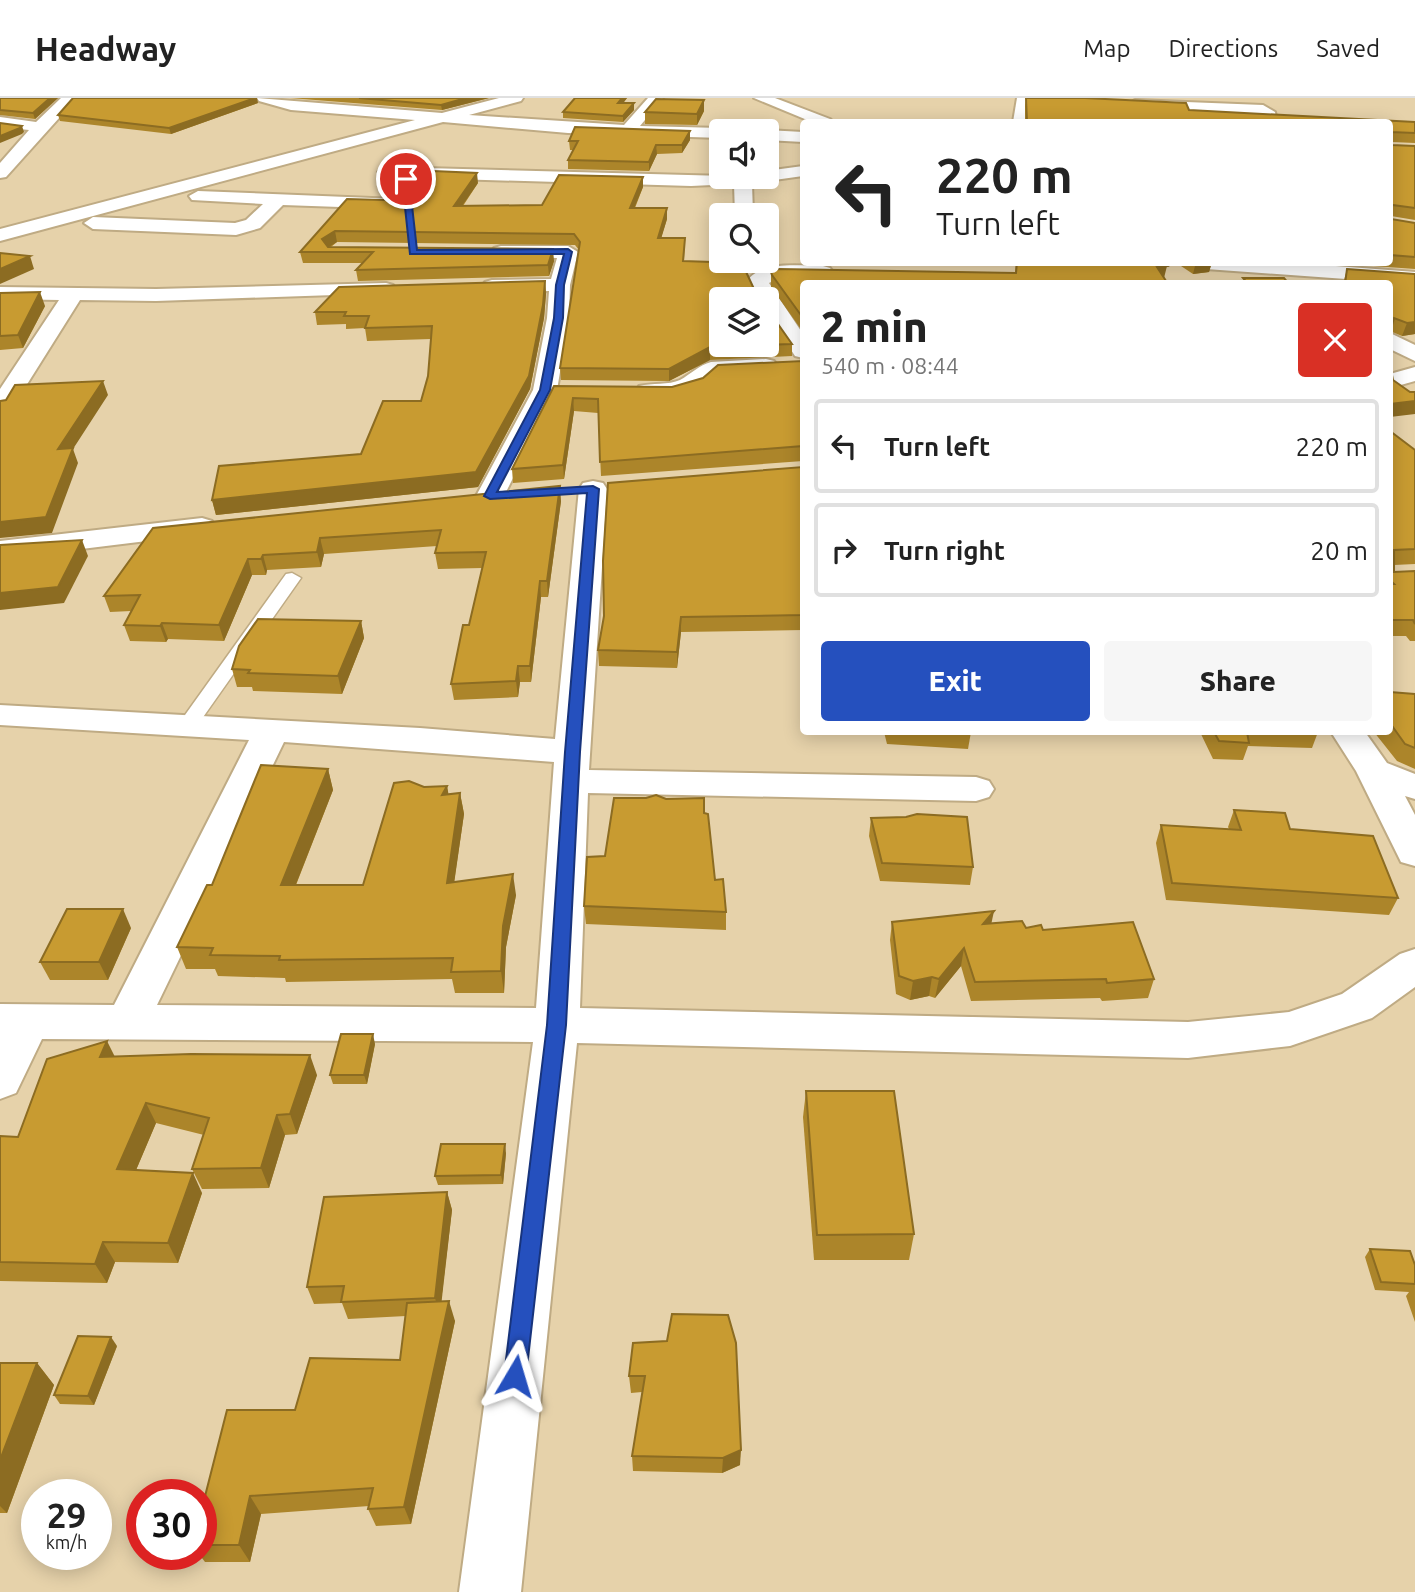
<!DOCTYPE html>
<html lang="en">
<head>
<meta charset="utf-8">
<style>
  body { margin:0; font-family:Ubuntu,sans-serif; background:#f6f6f6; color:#222; height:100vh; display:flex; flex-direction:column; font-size:26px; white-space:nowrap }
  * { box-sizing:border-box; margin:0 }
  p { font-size:23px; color:#767676 }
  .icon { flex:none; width:38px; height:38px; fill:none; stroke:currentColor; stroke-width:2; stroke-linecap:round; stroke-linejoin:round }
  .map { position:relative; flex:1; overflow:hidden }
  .details { position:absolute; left:800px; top:182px; width:593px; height:455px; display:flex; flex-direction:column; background:#fff; border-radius:7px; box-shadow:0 4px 18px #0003 }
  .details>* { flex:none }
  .banner { position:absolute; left:800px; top:21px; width:593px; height:147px; border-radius:7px; box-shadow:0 4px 18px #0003; background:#fff; color:#222; overflow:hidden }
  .buttons { position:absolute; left:709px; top:21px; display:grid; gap:14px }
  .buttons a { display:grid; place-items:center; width:70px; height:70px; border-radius:7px; background:#fff; box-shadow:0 4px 18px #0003; font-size:35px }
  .speed { position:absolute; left:21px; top:1381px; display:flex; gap:14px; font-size:35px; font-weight:700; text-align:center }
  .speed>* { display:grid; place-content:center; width:91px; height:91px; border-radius:50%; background:#fff; box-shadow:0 4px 18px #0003; line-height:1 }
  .speed small { font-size:18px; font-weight:400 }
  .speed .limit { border:10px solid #d22; background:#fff; color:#111 }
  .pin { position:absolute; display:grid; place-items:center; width:60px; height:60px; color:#fff; margin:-30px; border:4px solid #fff; border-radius:50%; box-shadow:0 2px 7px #0007 }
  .me { position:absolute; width:77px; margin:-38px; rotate:7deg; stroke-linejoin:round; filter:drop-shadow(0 0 5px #0008) }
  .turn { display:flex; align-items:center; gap:24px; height:147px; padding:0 21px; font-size:32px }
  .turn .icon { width:91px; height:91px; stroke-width:2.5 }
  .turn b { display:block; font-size:49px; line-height:60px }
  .round { display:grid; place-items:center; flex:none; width:74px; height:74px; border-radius:7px; background:#f6f6f6 }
  .head { display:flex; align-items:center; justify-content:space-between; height:119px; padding:0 21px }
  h1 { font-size:42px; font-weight:800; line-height:52px }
  .button { display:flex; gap:14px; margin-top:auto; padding:14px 21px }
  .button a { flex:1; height:80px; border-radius:7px; background:#2550be; color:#fff; font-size:28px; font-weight:800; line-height:80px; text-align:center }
  .button a+a { background:#f6f6f6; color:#222 }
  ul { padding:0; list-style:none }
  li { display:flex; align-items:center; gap:21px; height:94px; margin:0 14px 10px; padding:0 7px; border:4px solid #e0e0e0; border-radius:7px }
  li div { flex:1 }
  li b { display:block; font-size:26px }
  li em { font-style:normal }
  header { display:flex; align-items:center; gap:42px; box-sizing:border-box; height:98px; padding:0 35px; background:#fff; border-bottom:2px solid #e0e0e0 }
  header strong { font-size:33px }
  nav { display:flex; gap:38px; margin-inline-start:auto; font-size:24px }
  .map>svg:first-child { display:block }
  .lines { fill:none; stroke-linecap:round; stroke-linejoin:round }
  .service-casing { stroke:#bfab84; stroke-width:3 }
  .minor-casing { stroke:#bfab84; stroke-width:4 }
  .service { fill:#fff; fill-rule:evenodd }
  .minor { fill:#fff; fill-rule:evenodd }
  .wall { fill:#ac852a }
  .shaded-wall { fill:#8c6c22 }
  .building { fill:#c89b31; stroke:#8c6c22; stroke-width:2 }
  .route { fill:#2550be; stroke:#18347c; stroke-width:2 }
</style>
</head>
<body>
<header>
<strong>Headway</strong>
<nav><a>Map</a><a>Directions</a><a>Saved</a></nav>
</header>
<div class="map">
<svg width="1415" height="1494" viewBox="0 0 1415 1494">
  <rect width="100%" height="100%" fill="#e6d2aa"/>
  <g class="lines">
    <g class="service-casing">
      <polygon id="service" points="292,475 301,480 194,632 180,632 177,628 180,624 286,476"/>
    </g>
    <g class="minor-casing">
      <g id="minor">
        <polygon points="61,0 77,0 6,79 0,80 0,65 29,32 0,29 0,19 36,24"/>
        <polygon points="257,0 442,15 499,0 523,0 521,3 469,17 624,27 648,0 663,0 640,28 721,30 728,33 721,33 721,40 568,35 443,24 0,143 0,131 415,22 291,12 259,3"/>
        <polygon points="754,0 775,0 830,21 833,24 812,24"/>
        <polygon points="1017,0 1031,0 1028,24 1013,24"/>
        <polygon points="1135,2 1263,7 1275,14 1277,24 1262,24 1262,18 1259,16 1130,9 1128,6"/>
        <polygon points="766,32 803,34 803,44 766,42 766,33 762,33"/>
        <polygon points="803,68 803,78 752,85 753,117 735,117 734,86 691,88 387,79 378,74 387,69 766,79 766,73"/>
        <polygon points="198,93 397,101 406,106 397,111 283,107 260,130 236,137 93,131 84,125 93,119 235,125 246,122 263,106 192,102 189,98"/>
        <polygon points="501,148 568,148 578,154 570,187 569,220 557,292 504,398 500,404 490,406 480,404 476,398 533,292 547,220 549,193 492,194 485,192 482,188 485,184 492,182 551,181 557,160 494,158 491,154 494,150"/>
        <polygon points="1182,164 1283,164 1415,174 1415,186 1192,170"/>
        <path d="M 823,168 L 830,170 L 833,174 L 830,178 L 777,181 L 769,185 L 803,236 L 803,260 L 795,258 L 766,214 L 766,201 L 758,201 L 747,183 C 762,162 800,168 823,168 Z"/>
        <polygon points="386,185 393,187 396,191 393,195 156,203 80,202 9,315 0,317 0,291 59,202 0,201 0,189 156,191"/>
        <polygon points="1390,235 1415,247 1415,263 1390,251"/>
        <path d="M 766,261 L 774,263 L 778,268 L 774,273 L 717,278 L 692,295 L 684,297 L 648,300 L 639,298 L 636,293 L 639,288 C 652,285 669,287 680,282 C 691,276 699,267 711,264 Z"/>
        <polygon points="1415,269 1415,283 1390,290 1390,276"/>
        <path d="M 593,383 L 603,385 L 607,391 L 589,672 L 976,679 L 989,683 L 994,691 L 989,699 L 976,703 L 588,695 L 580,910 L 1188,924 L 1289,914 L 1342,896 L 1400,856 L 1415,851 L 1415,889 L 1372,920 L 1290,948 L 1188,960 L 577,945 L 521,1494 L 459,1494 L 533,944 L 42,941 L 16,995 L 0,1001 L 0,906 L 114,907 L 249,642 L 0,627 L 0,607 L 420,630 L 555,641 L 579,391 L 583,385 ZM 284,644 L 554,664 L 536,910 L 157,907 Z"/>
        <polygon points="202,420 212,423 216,429 212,435 0,461 0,443"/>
        <polygon points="1331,634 1365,634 1387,665 1415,676 1415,701 1405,698 1415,717 1415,768 1401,764 1356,673"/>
      </g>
    </g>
    <use href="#service" class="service"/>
    <use href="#minor" class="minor"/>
  </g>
  <g class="wall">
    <polygon points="0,0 58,0 35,21 0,17"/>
    <polygon points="290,0 489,0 442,12"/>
    <polygon points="575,0 627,0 623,5 634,5 634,12 623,24 563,20 563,14"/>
    <polygon points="1026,0 1085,0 1189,12 1226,15 1415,24 1415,45 1392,44 1392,47 1415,48 1415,122 1391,118 1391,121 1415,125 1415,171 1346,166 1346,164 1390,164 1390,24 1025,24 1025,7"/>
    <polygon points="258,5 171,36 60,23 58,17"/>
    <polygon points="704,13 697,27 645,26 645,14"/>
    <polygon points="690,33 690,42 682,55 657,56 649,73 568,71 568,62 573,52 570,52 569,43"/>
    <polygon points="643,79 643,89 635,110 667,110 667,121 661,140 685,140 684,163 721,201 792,246 792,258 710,262 669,283 561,282 560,270 579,152 575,147 337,144 331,149 554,163 549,178 358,183 356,172 362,165 303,165 300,154 347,101 420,103 478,85 463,108 542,107"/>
    <rect x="808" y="164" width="55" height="2"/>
    <polygon points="1016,164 1161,164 1167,168 803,186 803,234 771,189 771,174 1015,175"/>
    <polygon points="1175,164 1212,164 1209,174 1193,176"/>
    <polygon points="1347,171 1415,176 1415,236 1402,238 1390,233 1390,234 1390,186 1343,186"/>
    <polygon points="545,183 546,196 544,220 530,291 478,389 216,417 212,402 361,356 421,303 428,278 431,241 367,243 365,230 346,231 346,226 317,227 315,214"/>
    <polygon points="0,195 45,208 23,250 0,252"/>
    <polygon points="803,263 803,363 601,378 598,315 574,313 564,381 513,385 512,371 554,288 672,289"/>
    <polygon points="1390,333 1415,352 1415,466 1394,467 1394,474 1415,473 1415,543 1410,543 1406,538 1390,538"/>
    <polygon points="803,369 803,532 681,534 677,570 599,568 598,552"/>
    <polygon points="561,403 548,499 541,499 531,584 520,584 518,599 454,602 451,586 469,527 482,470 438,471 435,455 437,448 324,456 321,469 267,472 266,477 252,477 224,543 168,541 166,544 130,543 124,527 131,513 110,514 104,498 153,430"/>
    <polygon points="361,523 364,540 342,596 253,593 252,589 237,589 232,571"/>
    <polygon points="1390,594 1415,596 1415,671 1397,663 1374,634 1390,634"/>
    <polygon points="884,634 971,634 968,651 887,646"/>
    <polygon points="1200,634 1318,634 1312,650 1248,648 1243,662 1213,661"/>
    <polygon points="328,671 333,692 296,787 363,787 424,689 447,688 448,696 460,695 464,716 454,784 516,797 506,849 504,895 455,895 452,881 286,884 285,880 218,878 215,871 186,871 177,849 212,787"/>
    <polygon points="1234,712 1290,731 1398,800 1389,817 1166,802 1156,745 1161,727 1229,731 1228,729"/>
    <polygon points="704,715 715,782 726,814 726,832 586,826 584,808"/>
    <polygon points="871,720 973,769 970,787 880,783 869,738"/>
    <polygon points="892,824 991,826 1043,832 1154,881 1148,900 1102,903 1100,900 971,903 961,868 935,900 929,898 910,902 896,896 890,842"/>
    <polygon points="131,830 108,882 50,882 40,864"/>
    <polygon points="375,946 367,986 333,986 330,977"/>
    <polygon points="115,958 317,977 297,1036 285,1037 269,1090 202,1091 192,1071 204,1037 156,1025 136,1072 202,1095 178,1165 115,1164 107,1185 0,1183 0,1038 18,1039"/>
    <polygon points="806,993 914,1136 909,1162 814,1162 803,1019"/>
    <polygon points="506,1055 503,1086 438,1087 435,1078"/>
    <polygon points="447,1094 452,1112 441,1204 455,1223 411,1426 376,1428 368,1411 369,1408 261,1416 250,1464 205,1464 199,1456 201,1456 201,1414 295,1312 400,1262 406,1218 348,1221 342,1205 314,1206 307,1189"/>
    <polygon points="1370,1151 1415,1167 1415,1224 1406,1198 1409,1194 1375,1192 1365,1159"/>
    <polygon points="736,1245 740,1367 722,1375 633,1373 632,1358 642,1294 631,1295 629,1278"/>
    <polygon points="117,1248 94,1307 60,1306 54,1297"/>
    <polygon points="0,1265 37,1265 54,1287 7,1415 0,1415"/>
  </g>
  <g class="shaded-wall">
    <polygon points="50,0 58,0 35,21 33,15"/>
    <polygon points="255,0 257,0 258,5 171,36 169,30"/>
    <polygon points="466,0 489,0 442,12 441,7"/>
    <polygon points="622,0 627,0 618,12 618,5"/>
    <polygon points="704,2 704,13 697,27 697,16"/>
    <polygon points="634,5 634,12 623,24 623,18"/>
    <polygon points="22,28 24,34 22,36 0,45 0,38"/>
    <polygon points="690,33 690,42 682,55 682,47"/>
    <polygon points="656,47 657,56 649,73 649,64"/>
    <polygon points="477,75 478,85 455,118 454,108"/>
    <polygon points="643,79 643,89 630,120 630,110"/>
    <polygon points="667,110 667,121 658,151 658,140"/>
    <polygon points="335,133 337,144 324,152 322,141"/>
    <polygon points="553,151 554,163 549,178 548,167"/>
    <polygon points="30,158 34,171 0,186 0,171"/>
    <polygon points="1196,164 1212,164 1209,174 1193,176"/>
    <polygon points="1167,168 1164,180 1157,169"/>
    <polygon points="545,183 546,196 544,220 530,291 478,389 216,417 212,402 476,374"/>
    <polygon points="40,194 45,208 23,250 18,237"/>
    <polygon points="1415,224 1415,236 1402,238 1407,225"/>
    <polygon points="710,249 710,262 669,283 669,271"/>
    <polygon points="103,283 108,297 73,351 78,365 52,435 0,440 0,424 58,351"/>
    <polygon points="573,300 574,313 564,381 563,367"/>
    <polygon points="1415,303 1415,316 1390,319 1390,306"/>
    <polygon points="560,388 561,403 548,499 547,483"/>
    <polygon points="320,440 324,456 321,469 317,454"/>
    <polygon points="82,442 88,458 64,505 0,512 0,495"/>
    <polygon points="263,457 267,472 266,477 261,461"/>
    <polygon points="248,461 252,477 224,543 219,527"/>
    <polygon points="540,483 541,499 531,584 530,568"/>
    <polygon points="681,519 681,534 677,570 677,554"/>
    <polygon points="361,523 364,540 342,596 338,578"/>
    <polygon points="162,525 168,541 166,544 160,528"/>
    <polygon points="518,568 520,584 518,599 516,583"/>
    <polygon points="328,671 333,692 287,809 281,787"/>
    <polygon points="447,688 451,709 442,697"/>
    <polygon points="460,695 464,716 451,807 447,785"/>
    <polygon points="513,776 516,797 506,849 504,895 501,873 503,828"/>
    <polygon points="123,811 131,830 108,882 99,864"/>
    <polygon points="994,813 990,832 983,826"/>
    <polygon points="964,850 961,868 935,900 939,881"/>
    <polygon points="932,879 929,898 910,902 913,883"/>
    <polygon points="373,936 375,946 367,986 364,977"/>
    <polygon points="107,943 117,963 100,959"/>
    <polygon points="310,957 317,977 297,1036 290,1016"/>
    <polygon points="146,1005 156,1025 128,1091 117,1071"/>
    <polygon points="277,1017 285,1037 269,1090 261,1070"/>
    <polygon points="505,1046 506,1055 503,1086 501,1077"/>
    <polygon points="193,1075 202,1095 178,1165 168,1145"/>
    <polygon points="447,1094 452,1112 440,1217 435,1200"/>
    <polygon points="103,1144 115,1164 107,1185 95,1166"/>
    <polygon points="449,1203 455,1223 411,1426 404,1409"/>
    <polygon points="111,1239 117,1248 94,1307 88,1298"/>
    <polygon points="37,1265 54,1287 7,1415 0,1408 0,1362"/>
    <polygon points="741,1352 740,1367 722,1375 723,1360"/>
    <polygon points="250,1398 261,1416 250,1464 239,1447"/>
  </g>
  <g class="building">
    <polygon points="0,0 50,0 33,15 0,12"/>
    <polygon points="73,0 255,0 169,30 58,17"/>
    <polygon points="359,0 466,0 441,7"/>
    <polygon points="575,0 622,0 618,5 634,5 623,18 563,14"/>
    <polygon points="1026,0 1085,0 1186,5 1189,12 1415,24 1415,35 1391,34 1392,47 1415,48 1415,110 1392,107 1391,121 1415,125 1415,159 1390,157 1390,24 1027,24"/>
    <polygon points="656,1 704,2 697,16 645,14"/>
    <polygon points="0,25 22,28 20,30 0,38"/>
    <polygon points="575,29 690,33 682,47 656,47 649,64 568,62 578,43 569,43"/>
    <polygon points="433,73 477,75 454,108 542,107 559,77 643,79 630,110 667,110 658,140 685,140 683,163 742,165 754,191 764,192 764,201 721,201 721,247 766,247 766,209 792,246 710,249 669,271 560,270 580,144 574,136 335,133 322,141 328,149 553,151 548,167 356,172 373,154 300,154 347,101 420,103 421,93"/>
    <polygon points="0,155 30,158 0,171"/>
    <polygon points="1017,164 1161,164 1167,168 1157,169 1168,186 803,186 803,220 772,177 771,174 778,171 1016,175"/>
    <polygon points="1347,171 1415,176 1415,224 1407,225 1394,220 1392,227 1390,228 1390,186 1345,186"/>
    <polygon points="1243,180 1284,180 1289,186 1248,186"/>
    <polygon points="545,183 543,207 529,278 476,374 212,402 219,368 361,356 383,303 421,303 428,278 432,228 365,230 369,218 344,218 346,214 315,214 339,189"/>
    <polygon points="40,194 18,237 0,238 0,195"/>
    <polygon points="803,263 803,348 600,364 598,301 573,300 563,367 512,371 554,288 672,289 703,280 718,267"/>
    <polygon points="1390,277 1392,277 1393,282 1410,294 1415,294 1415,303 1390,306"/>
    <polygon points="103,283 58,351 73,350 46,419 0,424 0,303 6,302 15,287"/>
    <polygon points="1390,333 1415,352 1415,451 1394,452 1394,474 1415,473 1415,526 1413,522 1390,522 1390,486 1394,486 1390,482"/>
    <polygon points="803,369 803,517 681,519 677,554 598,552 604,518 603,463 608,385"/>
    <polygon points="560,388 547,483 540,483 530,568 518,568 516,583 451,586 463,527 469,527 486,454 435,455 441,432 320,440 317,454 263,457 261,461 248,461 219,527 162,525 160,528 124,527 140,497 104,498 153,430"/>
    <polygon points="82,442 58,489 0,495 0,447"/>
    <polygon points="258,521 361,523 338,578 248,575 250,572 232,571 239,548"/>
    <polygon points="1390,594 1415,596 1415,650 1405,646 1390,625"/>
    <polygon points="1214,634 1247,634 1249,645 1219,643"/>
    <polygon points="261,667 328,671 281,787 363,787 394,685 409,683 424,689 447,688 442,697 460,695 447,785 513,776 503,828 501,873 451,874 453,860 279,862 280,858 210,857 213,850 177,849 207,787 212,787"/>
    <polygon points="656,697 666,701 704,700 704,715 708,716 715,782 723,781 726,814 584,808 587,759 605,758 614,700 646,700"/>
    <polygon points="1234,712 1285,715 1290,731 1373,738 1398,800 1172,785 1161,727 1241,732"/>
    <polygon points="917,716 967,719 973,769 882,765 871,720 906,719"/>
    <polygon points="67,811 123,811 99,864 40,864"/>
    <polygon points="994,813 983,826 1022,823 1026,830 1041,827 1043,832 1133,824 1154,881 1107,885 1106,881 975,884 964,850 939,881 932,879 913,883 899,878 892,824"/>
    <polygon points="341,936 373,936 364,977 330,977"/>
    <polygon points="107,943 100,959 191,956 310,957 290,1016 277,1017 261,1070 192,1071 209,1020 146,1005 117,1071 193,1075 168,1145 103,1144 95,1166 0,1164 0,1038 18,1039 47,961"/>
    <polygon points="806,993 894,993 914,1136 817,1137"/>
    <polygon points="441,1046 505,1046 501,1077 435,1078"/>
    <polygon points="447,1094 435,1200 341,1204 344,1188 307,1189 324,1099"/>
    <polygon points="1370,1151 1410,1153 1415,1167 1415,1186 1381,1184"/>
    <polygon points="449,1203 404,1409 368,1411 373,1390 250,1398 239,1447 201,1447 201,1414 227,1312 295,1312 310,1260 400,1262 407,1205"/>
    <polygon points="672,1216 728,1217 736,1245 741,1352 723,1360 632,1358 645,1278 629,1278 633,1245 667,1243"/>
    <polygon points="78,1238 111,1239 88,1298 54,1297"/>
    <polygon points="0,1265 37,1265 0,1362"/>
  </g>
  <polygon class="route" points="406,79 409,81 417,152 568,151 572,154 564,187 563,220 550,292 497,394 593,388 599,391 580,654 566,927 526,1278 523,1286 515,1289 507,1286 504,1278 547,927 565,654 587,395 490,401 484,398 540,292 554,220 556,187 564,156 410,156 402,81"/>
</svg>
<div class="buttons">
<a><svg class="icon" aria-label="sound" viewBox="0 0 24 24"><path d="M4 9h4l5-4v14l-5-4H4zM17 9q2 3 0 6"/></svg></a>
<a><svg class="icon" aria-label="search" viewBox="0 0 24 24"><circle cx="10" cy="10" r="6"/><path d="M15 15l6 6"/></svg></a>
<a><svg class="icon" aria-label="layers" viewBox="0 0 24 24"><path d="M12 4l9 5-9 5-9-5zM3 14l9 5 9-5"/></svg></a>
</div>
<div class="speed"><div>29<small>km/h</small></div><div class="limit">30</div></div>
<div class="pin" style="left:406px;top:81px;background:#d93025"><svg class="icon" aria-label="arrive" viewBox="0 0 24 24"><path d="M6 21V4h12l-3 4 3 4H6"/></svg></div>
<svg class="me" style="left:515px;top:1278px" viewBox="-20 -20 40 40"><path d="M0-17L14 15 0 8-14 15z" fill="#2550be" stroke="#fff" stroke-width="4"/></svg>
<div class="banner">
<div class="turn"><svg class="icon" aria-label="left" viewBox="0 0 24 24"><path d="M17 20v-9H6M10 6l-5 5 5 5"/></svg><div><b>220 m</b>Turn left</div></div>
</div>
<section class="details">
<div class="head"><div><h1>2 min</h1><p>540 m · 08:44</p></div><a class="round" style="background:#d93025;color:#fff"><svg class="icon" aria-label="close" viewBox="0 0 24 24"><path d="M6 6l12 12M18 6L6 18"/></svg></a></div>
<ul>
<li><svg class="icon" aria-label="left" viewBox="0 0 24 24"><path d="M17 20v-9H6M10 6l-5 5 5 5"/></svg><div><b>Turn left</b></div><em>220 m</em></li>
<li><svg class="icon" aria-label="right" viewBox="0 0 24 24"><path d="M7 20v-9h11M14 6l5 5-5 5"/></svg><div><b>Turn right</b></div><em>20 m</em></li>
</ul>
<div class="button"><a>Exit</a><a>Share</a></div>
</section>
</div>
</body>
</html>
